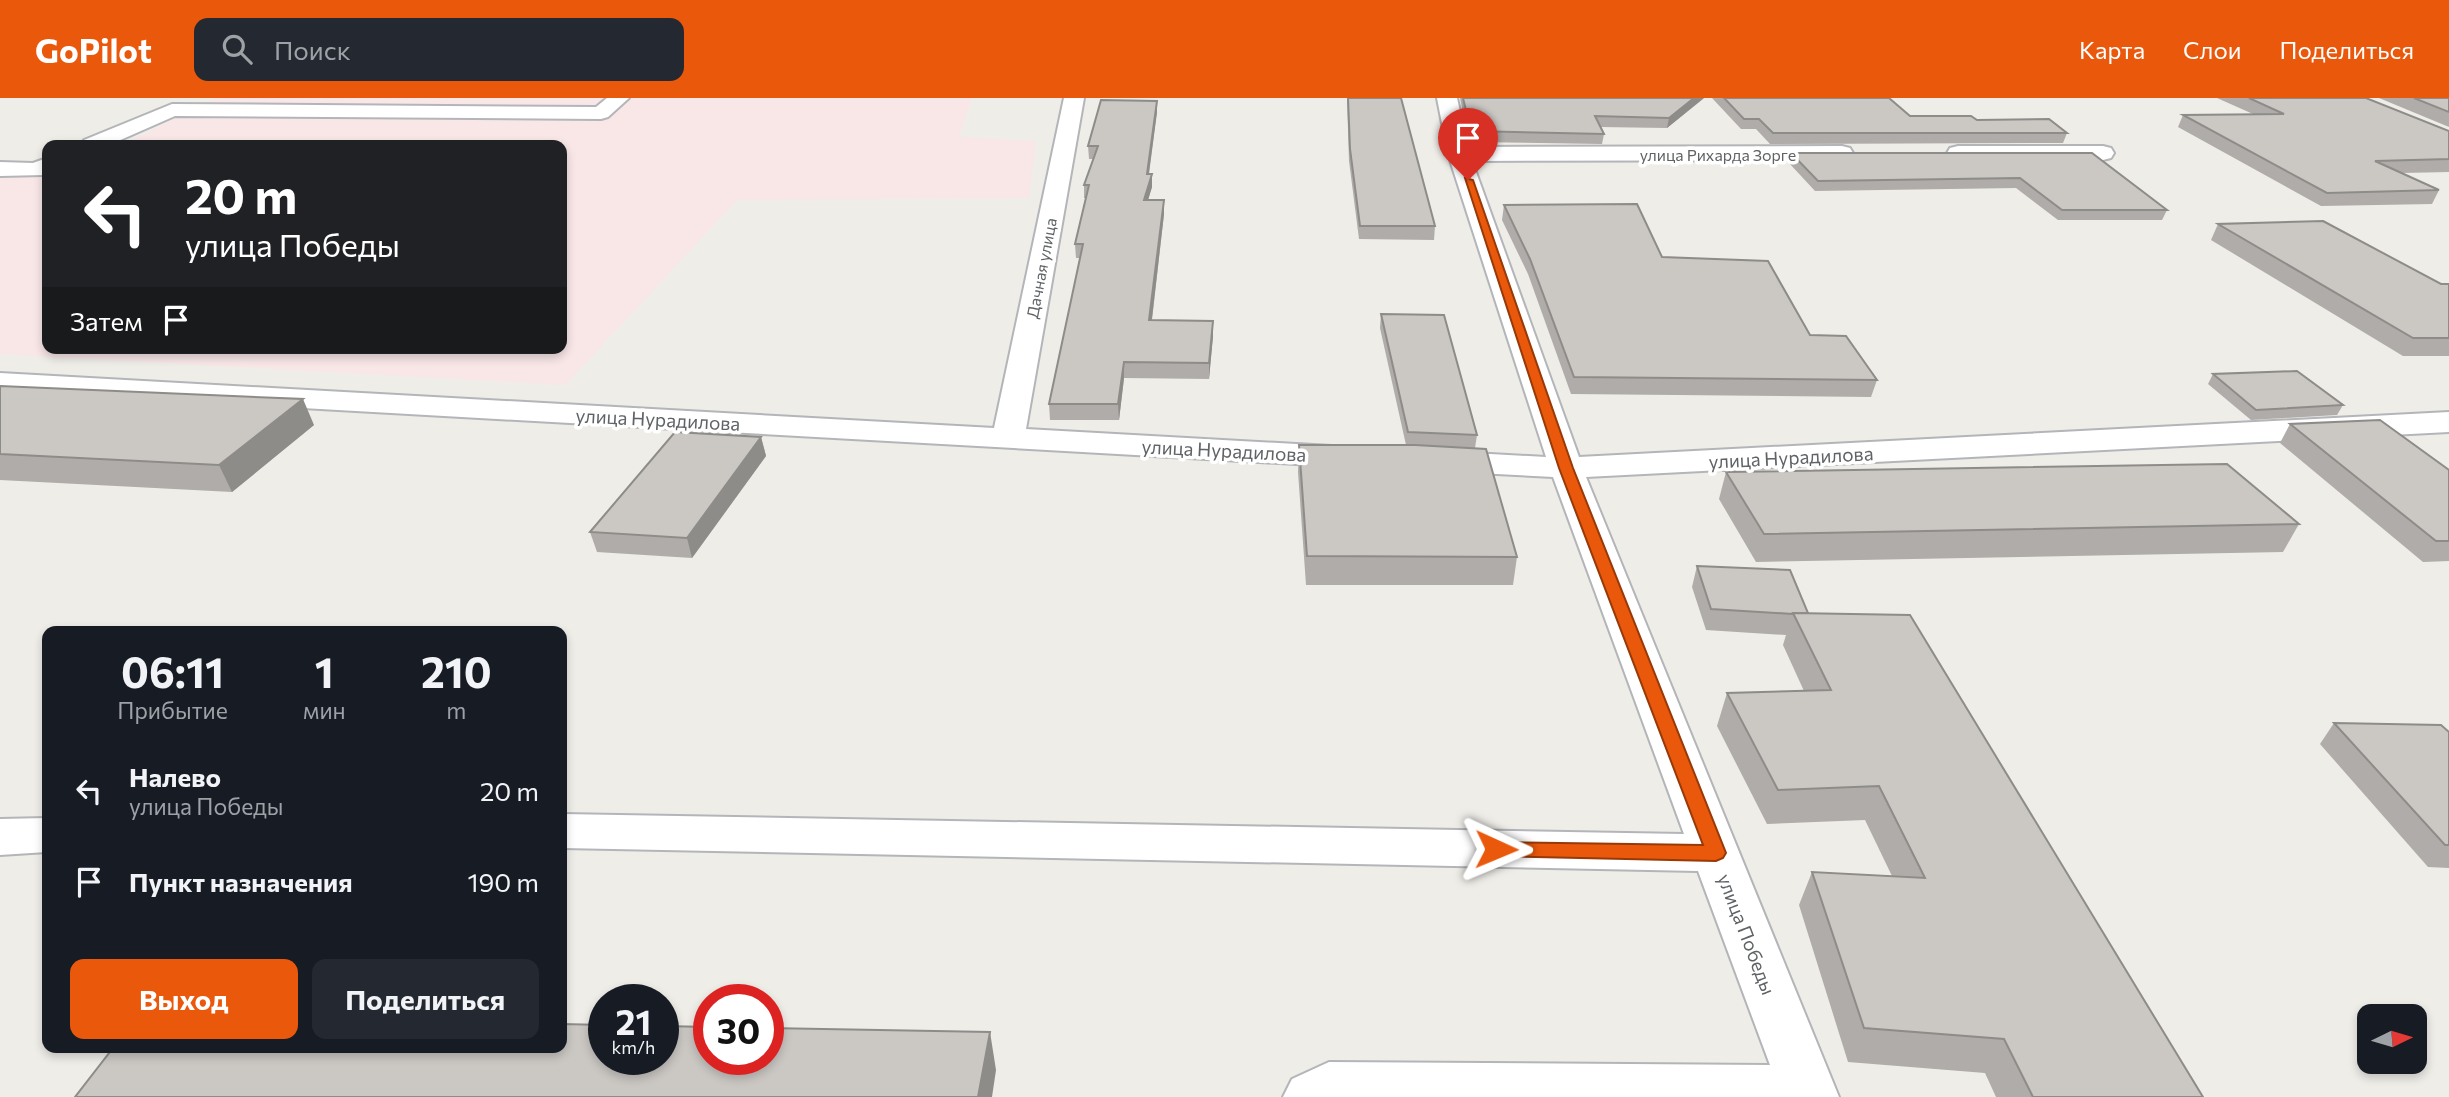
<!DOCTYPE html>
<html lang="ru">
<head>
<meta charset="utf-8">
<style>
  body { margin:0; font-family:Commissioner,sans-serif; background:#242831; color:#f1f3f6; height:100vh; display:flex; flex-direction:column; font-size:26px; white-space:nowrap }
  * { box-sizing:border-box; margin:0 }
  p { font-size:23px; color:#9ea1a6 }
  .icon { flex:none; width:38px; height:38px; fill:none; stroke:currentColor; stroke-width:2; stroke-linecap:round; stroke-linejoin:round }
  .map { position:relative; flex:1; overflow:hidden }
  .details { position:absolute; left:42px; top:528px; width:525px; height:427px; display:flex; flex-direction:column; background:#171b24; border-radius:14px; box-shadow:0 4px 10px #0003 }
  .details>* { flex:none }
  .guide { position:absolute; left:42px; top:42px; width:525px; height:214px; border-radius:14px; box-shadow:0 4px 10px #0003; background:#202124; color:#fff; overflow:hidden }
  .needle { width:46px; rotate:85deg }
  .buttons { position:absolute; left:2357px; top:906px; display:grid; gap:14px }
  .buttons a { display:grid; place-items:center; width:70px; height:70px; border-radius:14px; background:#171b24; box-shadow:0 4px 10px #0003; font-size:35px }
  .speed { position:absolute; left:588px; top:886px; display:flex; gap:14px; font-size:35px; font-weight:700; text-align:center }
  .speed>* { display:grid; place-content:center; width:91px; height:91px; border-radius:50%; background:#171b24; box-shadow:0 4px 10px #0003; line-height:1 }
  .speed small { font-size:18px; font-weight:400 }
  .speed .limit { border:10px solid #d22; background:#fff; color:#111 }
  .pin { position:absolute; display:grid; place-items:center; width:60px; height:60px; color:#fff; margin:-72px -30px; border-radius:50% 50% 50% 0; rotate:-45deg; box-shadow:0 0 7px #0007 }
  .pin .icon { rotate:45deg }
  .me { position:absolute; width:77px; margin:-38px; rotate:91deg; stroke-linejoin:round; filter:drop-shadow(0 0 5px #0008) }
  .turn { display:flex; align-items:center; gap:24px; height:147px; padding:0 28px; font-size:32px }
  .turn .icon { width:91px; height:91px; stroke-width:2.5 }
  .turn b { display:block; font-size:49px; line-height:60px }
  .then { display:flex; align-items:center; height:66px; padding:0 28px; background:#0003; gap:14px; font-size:26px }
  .eta { display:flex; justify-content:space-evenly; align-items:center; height:119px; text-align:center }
  .eta b { font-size:42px; font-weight:700; line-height:49px }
  .action { display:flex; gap:14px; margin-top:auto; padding:14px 28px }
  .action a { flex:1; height:80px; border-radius:14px; background:#ea580c; color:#fff; font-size:28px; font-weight:700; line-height:80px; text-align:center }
  .action a+a { background:#242831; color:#f1f3f6 }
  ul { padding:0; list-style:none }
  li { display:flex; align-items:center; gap:21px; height:91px; padding:0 28px }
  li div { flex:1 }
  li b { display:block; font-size:26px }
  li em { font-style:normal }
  header { display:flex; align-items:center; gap:42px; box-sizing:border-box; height:98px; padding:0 35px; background:#ea580c; color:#fff }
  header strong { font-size:33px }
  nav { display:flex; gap:38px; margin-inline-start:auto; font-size:24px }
  .search { width:490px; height:63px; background:#242831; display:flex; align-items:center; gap:18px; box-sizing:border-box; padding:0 24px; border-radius:14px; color:#9ea1a6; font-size:26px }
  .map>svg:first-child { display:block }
  .medical { fill:#f9e7e8 }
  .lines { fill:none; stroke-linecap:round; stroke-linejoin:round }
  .minor-casing { stroke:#b3b5b8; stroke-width:4 }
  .minor { fill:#fff; fill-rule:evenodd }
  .wall { fill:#afaca9 }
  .shaded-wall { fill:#8e8c89 }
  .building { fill:#cbc8c4; stroke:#8e8c89; stroke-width:2 }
  .route { fill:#ea580c; stroke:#983908; stroke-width:2 }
  .labels { text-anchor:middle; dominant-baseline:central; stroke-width:7; stroke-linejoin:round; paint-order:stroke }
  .far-street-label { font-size:16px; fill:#5f6366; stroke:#fff }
  .street-label { font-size:19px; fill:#5f6366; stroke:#fff }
</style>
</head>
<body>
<header>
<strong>GoPilot</strong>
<div class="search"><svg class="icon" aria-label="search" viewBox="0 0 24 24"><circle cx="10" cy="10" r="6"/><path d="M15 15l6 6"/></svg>Поиск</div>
<nav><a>Карта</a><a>Слои</a><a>Поделиться</a></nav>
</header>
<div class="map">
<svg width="2449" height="999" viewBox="0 0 2449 999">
  <rect width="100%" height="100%" fill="#efede8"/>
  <polygon class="medical" points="216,0 972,0 959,39 1036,43 1029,100 737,102 565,287 0,256 0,78 47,78 47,250 562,250 562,47 122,47"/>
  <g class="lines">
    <g class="minor-casing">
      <g id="minor">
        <polygon points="607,0 629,0 608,19 601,21 175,18 109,47 81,47 84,42 172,6 596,9"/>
        <polygon points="1064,0 1084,0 1026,331 1349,349 1361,352 1366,359 1361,366 1349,369 0,293 0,275 994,330"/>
        <polygon points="1437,0 1457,0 1468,49 1842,48 1850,50 1853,55 1850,60 1842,62 1472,63 1579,359 2449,314 2449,334 1586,379 1839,999 1283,999 1292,981 1329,964 1770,967 1698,773 562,750 562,716 1684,736 1553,379 1437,373 1425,370 1420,363 1425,356 1437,353 1546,359 1448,56"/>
        <polygon points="1958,48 2103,48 2111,50 2114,55 2111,60 2103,62 1950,60 1947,55 1950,50"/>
        <polygon points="47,60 47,75 44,77 0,78 0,64 33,65"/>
        <polygon points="47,720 47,754 0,757 0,721"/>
      </g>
    </g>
    <use href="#minor" class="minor"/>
  </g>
  <g class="wall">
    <polygon points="1347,0 1401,0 1435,128 1434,142 1359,141 1349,63"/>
    <polygon points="1460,0 1704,0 1667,30 1600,29 1604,36 1602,46 1469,44"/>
    <polygon points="1712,0 1889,0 1910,18 1977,22 2067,35 2063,45 1770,46 1756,31 1741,31"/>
    <polygon points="2217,0 2366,0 2449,33 2449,74 2402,75 2439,92 2432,106 2321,108 2178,29 2183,17 2253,16"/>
    <polygon points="2379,0 2449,0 2449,29"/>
    <polygon points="1157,14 1149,76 1152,89 1148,102 1164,116 1152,222 1213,223 1213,238 1209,281 1124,280 1119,322 1050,322 1049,306 1080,160 1076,160 1075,146 1086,100 1084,100 1084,87 1093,61 1089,61 1088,48"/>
    <polygon points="1791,55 2092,55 2167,112 2162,122 2058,122 2016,90 1815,93 1789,65"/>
    <polygon points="1504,107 1810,237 1877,282 1871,299 1571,296 1528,176 1502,122"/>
    <polygon points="2218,126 2441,186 2449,186 2449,258 2403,258 2211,142"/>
    <polygon points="1381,216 1477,337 1475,350 1517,459 1513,487 1306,487 1298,374 1299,347 1406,347 1380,230"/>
    <polygon points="439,250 488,250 486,252"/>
    <polygon points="2213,276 2343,307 2337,317 2251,322 2208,286"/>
    <polygon points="0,288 314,327 232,394 0,382"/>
    <polygon points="2290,326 2449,372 2449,463 2423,464 2280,345"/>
    <polygon points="761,339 766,358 692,460 597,454 590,434"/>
    <polygon points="1726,374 2299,426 2283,454 1756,464 1719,401"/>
    <polygon points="1697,468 1808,515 2203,999 1996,999 1985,975 1848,964 1799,807 1812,774 1892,778 1865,722 1767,726 1717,628 1727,595 1804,593 1783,547 1786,537 1706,532 1692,489"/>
    <polygon points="2334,625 2449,634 2449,770 2428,769 2320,646"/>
  </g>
  <g class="shaded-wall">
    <polygon points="1694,0 1704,0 1667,30 1669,20"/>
    <polygon points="1157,3 1157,14 1147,89 1147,76"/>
    <polygon points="1152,76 1152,89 1144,115 1144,102"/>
    <polygon points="1164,102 1164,116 1150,237 1149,222"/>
    <polygon points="1213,223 1213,238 1209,281 1209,265"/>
    <polygon points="1124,264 1124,280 1119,322 1118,306"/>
    <polygon points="303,301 314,327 232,394 219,367"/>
    <polygon points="761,339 766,358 692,460 687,440"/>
    <polygon points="990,934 996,972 992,999 978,999"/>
  </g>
  <g class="building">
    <polygon points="1348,0 1401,0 1435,128 1360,128 1350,51"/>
    <polygon points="1463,0 1694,0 1669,20 1595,18 1604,36 1471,33"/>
    <polygon points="1724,0 1889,0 1910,18 1971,18 1977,22 2049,21 2067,35 1773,35 1759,21 1744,21"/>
    <polygon points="2249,0 2366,0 2449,33 2449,61 2375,63 2439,92 2327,95 2183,17 2284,16"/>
    <polygon points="2414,0 2449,0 2449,14"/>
    <polygon points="1101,2 1157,3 1147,76 1152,76 1144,102 1164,102 1149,222 1213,223 1209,265 1124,264 1118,306 1049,306 1083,146 1075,146 1089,87 1084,87 1098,48 1088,48"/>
    <polygon points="1791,55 2092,55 2167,112 2062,112 2020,80 1818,83"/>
    <polygon points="1637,106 1662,159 1768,163 1810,237 1846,238 1877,282 1574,279 1530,161 1504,107"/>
    <polygon points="2323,123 2441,186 2449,186 2449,240 2413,240 2218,126"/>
    <polygon points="1381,216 1444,217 1477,337 1408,334"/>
    <polygon points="2297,273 2343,307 2256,312 2213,276"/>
    <polygon points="0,288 303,301 219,367 0,356"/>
    <polygon points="2380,322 2449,372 2449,443 2436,443 2290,326"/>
    <polygon points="675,334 761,339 687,440 590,434"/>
    <polygon points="1299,347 1415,347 1486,351 1517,459 1307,458"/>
    <polygon points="2227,366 2299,426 1764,436 1726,374"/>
    <polygon points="1697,468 1790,472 1808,515 1793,516 1711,511"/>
    <polygon points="1793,515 1910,517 2203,999 2033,999 2004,941 1864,930 1812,774 1925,780 1879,688 1778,692 1727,595 1831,592"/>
    <polygon points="2334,625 2441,627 2449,634 2449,747 2445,747"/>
    <polygon points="562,926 604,927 604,961 663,961 663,928 709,929 709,961 768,961 768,930 990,934 978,999 75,999 113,950 562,950"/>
  </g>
  <polygon class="route" points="1465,80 1473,82 1573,370 1726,755 1723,760 1716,763 1496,758 1489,756 1486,751 1489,746 1496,744 1703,747 1559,370"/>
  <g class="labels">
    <g class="far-street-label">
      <text x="1718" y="56">улица Рихарда Зорге</text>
      <text transform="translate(1041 170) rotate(-79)">Дачная улица</text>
    </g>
    <g class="street-label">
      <text transform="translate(658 321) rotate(3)">улица Нурадилова</text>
      <text transform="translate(1224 352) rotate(3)">улица Нурадилова</text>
      <text transform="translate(1791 359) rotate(-3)">улица Нурадилова</text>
      <text transform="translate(1747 836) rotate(69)">улица Победы</text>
    </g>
  </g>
</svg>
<div class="buttons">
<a><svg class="needle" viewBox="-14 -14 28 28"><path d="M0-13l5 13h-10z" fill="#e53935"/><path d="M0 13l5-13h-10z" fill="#9ea1a6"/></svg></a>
</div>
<div class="speed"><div>21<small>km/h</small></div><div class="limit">30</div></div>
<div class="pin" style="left:1468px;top:82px;background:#d93025"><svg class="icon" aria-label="arrive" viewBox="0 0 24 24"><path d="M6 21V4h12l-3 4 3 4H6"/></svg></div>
<svg class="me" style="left:1496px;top:751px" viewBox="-20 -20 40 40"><path d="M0-17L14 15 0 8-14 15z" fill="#ea580c" stroke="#fff" stroke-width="4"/></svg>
<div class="guide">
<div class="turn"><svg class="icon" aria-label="left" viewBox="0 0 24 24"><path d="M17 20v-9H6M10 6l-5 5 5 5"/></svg><div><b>20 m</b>улица Победы</div></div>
<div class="then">Затем<svg class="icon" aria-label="arrive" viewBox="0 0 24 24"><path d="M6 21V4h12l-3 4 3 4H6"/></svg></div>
</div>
<section class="details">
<div class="eta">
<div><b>06:11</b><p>Прибытие</p></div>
<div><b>1</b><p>мин</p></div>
<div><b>210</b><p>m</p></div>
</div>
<ul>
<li><svg class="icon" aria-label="left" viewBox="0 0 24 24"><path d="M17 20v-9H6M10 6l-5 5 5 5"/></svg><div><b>Налево</b><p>улица Победы</p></div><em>20 m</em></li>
<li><svg class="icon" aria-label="arrive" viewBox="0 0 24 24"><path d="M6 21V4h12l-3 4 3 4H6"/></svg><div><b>Пункт назначения</b></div><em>190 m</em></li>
</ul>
<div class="action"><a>Выход</a><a>Поделиться</a></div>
</section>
</div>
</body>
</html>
